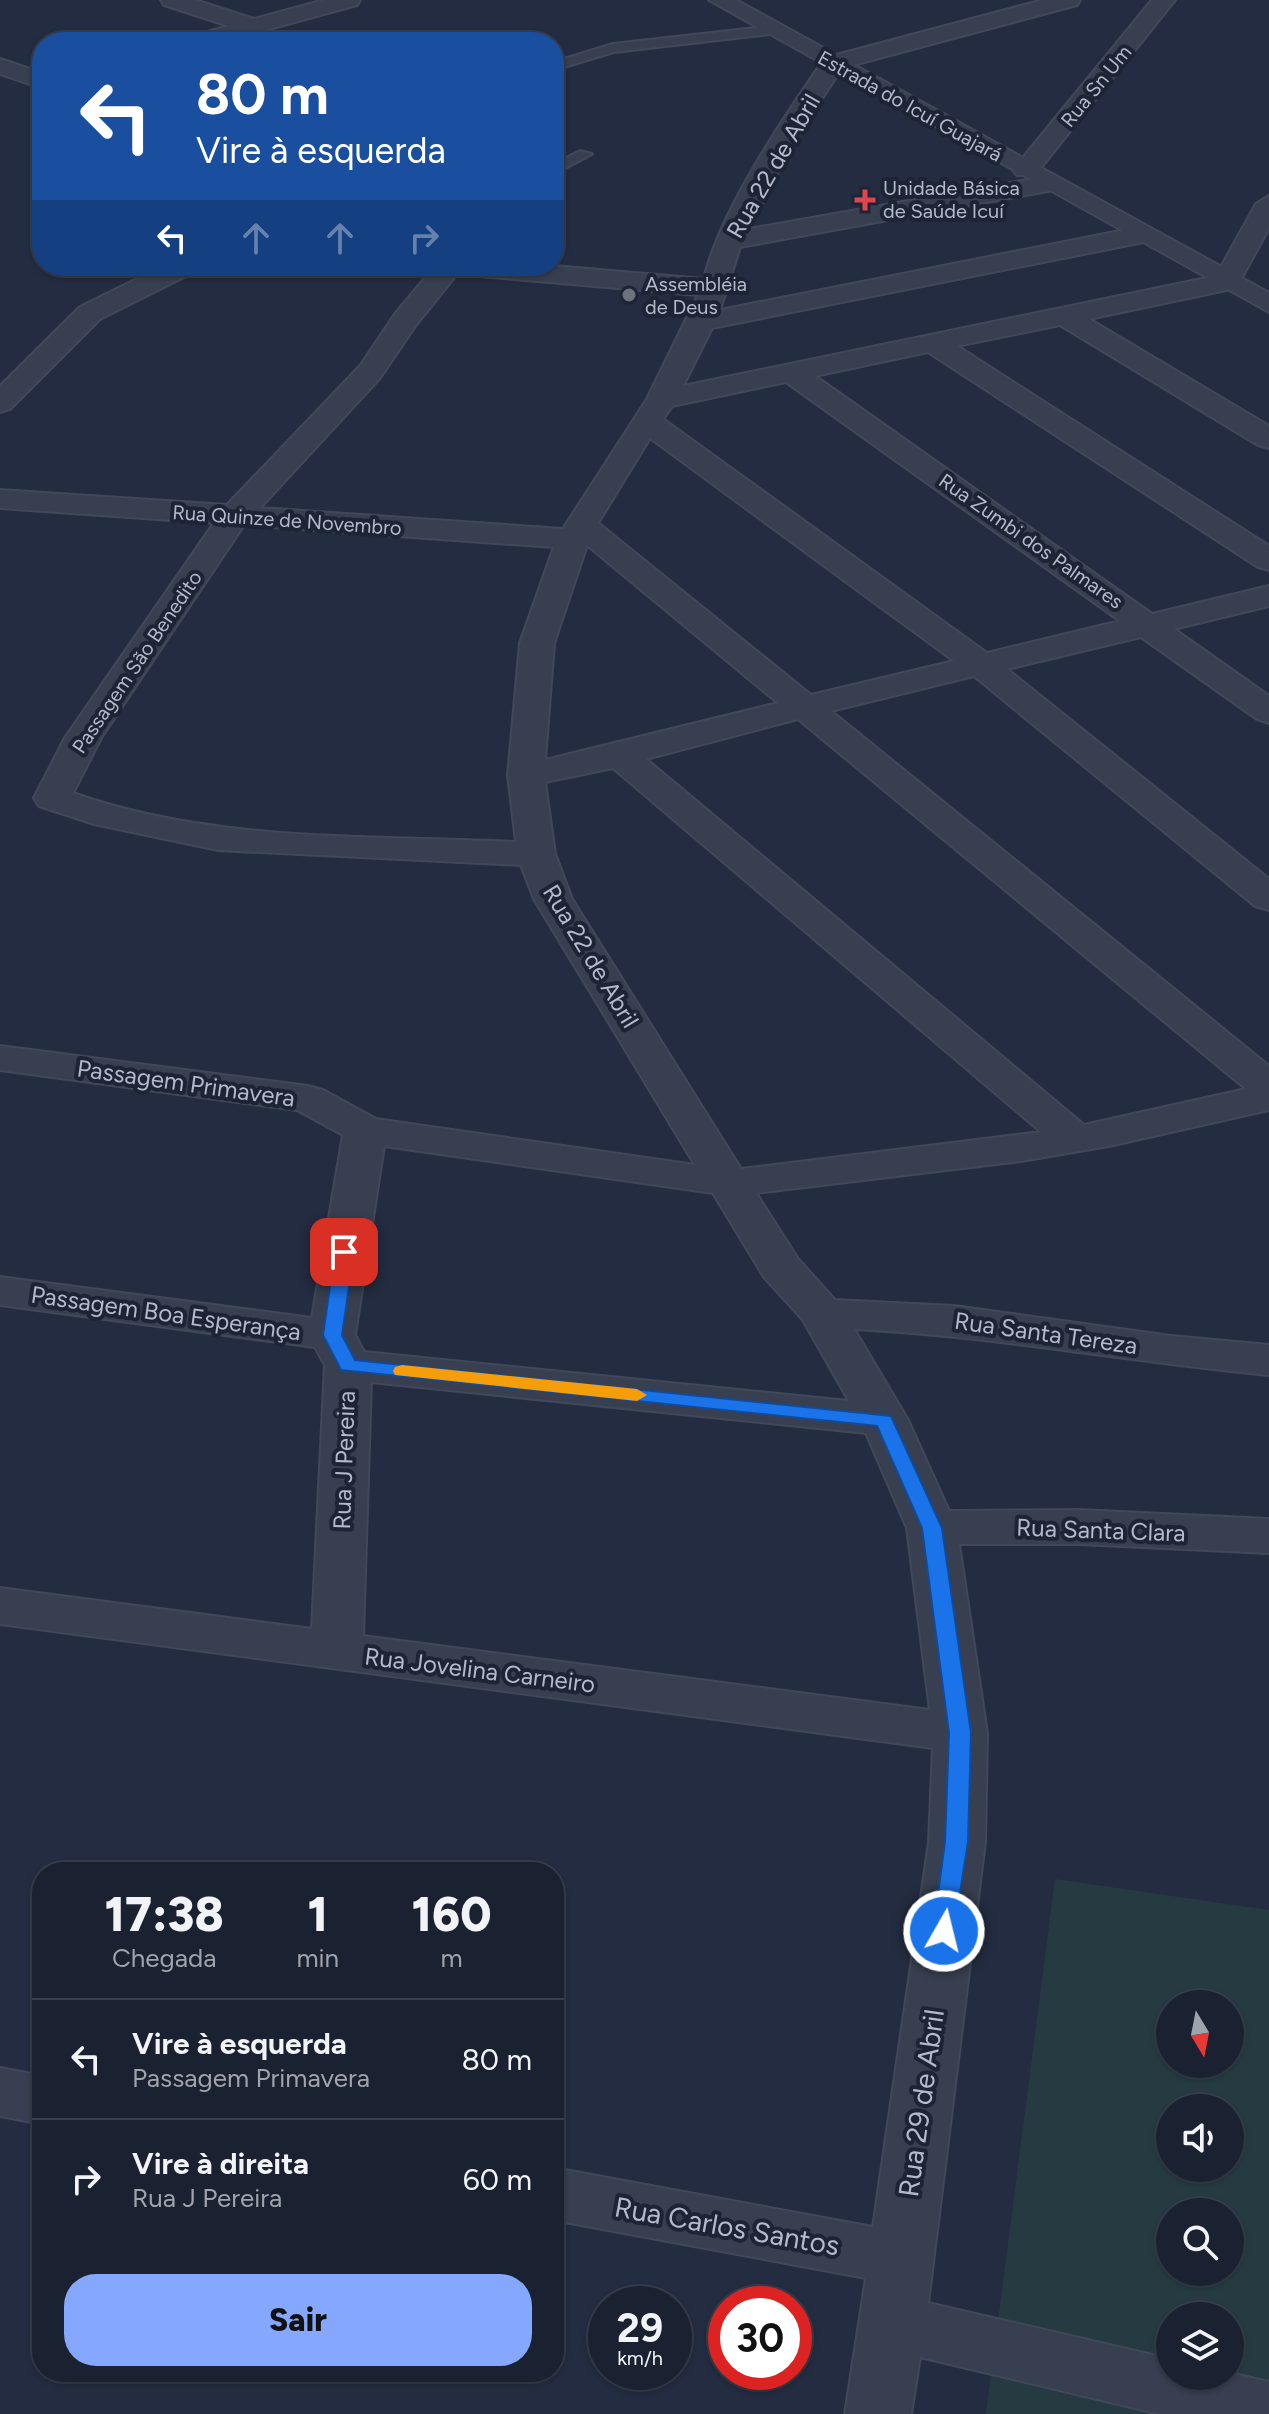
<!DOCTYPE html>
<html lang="pt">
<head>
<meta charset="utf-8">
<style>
  body { margin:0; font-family:Figtree,sans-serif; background:#272e3c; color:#f1f3f6; height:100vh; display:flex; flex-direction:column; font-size:30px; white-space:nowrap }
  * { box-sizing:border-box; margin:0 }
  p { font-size:26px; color:#9fa3ab }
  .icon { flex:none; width:44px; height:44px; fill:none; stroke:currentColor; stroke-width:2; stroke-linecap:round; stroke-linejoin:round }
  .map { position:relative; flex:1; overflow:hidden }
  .details { position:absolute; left:32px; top:1862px; width:532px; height:520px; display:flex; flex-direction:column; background:#1a2130; border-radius:32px; box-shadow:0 2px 6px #0004,0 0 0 2px #383e4c }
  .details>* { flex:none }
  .hud { position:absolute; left:32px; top:32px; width:532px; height:244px; border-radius:32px; box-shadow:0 2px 6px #0004,0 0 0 2px #383e4c; background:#1a4fa0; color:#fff; overflow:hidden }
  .needle { width:52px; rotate:170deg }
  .controls { position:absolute; left:1156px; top:1990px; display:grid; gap:16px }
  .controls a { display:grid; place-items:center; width:88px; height:88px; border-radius:50%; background:#1a2130; box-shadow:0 2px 6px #0004,0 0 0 2px #383e4c; font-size:40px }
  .speed { position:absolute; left:588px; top:2286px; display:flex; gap:16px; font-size:40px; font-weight:700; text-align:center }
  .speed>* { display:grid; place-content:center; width:104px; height:104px; border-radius:50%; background:#1a2130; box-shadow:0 2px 6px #0004,0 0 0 2px #383e4c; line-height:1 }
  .speed small { font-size:20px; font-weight:400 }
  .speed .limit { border:12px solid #d22; background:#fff; color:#111 }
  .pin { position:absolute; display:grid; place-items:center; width:68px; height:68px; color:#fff; margin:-34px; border-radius:16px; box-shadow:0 4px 12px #0006 }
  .me { position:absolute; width:88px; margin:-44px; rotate:8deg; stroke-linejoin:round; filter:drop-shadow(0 0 6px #0008) }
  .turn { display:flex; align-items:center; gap:28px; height:168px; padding:0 32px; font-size:36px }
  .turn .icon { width:104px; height:104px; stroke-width:2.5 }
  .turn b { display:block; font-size:56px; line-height:68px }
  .lanes { display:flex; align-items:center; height:76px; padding:0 32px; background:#0003; justify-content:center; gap:40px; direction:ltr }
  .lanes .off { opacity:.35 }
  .eta { display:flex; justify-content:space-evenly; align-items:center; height:136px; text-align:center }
  .eta b { font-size:48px; font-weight:800; line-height:56px }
  .cta { display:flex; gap:16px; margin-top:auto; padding:16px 32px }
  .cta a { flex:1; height:92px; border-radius:32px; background:#85a7fe; color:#111; font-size:32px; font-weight:800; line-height:92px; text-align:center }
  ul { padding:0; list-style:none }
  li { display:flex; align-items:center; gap:24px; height:120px; padding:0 32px; border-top:2px solid #383e4c }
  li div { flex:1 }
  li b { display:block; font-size:30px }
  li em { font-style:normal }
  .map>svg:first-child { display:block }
  .green { fill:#253b41; fill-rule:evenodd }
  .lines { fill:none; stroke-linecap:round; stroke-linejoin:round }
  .service-casing { stroke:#404859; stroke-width:4 }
  .minor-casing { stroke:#404859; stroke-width:4 }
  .tertiary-casing { stroke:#404859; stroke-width:4 }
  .service { fill:#373f50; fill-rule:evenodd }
  .minor { fill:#373f50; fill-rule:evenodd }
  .tertiary { fill:#373f50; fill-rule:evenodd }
  .route { fill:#1a73e8; stroke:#114b97; stroke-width:2 }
  .slow { fill:#f59e0b }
  .health-dot { fill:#e0444e; stroke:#1c2435; stroke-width:3 }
  .worship-dot { fill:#6b7280; stroke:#1c2435; stroke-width:3 }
  .labels { text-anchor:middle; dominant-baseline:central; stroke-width:8; stroke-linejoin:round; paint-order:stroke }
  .far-street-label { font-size:20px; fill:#b3bacb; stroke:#1c2435 }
  .far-poi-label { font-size:20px; fill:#b3bacb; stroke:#1c2435; text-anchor:start }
  .street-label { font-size:24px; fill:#b3bacb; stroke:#1c2435 }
  .near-street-label { font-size:28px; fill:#b3bacb; stroke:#1c2435 }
</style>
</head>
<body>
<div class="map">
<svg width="1269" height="2414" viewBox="0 0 1269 2414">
  <rect width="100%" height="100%" fill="#232c40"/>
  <path class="green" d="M 1055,1879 L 1269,1910 L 1269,2414 L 986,2414 ZM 1170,2004 L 1230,2004 L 1230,2064 L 1170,2064 ZM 1170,2108 L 1230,2108 L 1230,2168 L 1170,2168 ZM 1170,2212 L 1230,2212 L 1230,2272 L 1170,2272 ZM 1170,2316 L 1230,2316 L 1230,2376 L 1170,2376 Z"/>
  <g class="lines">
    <g class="service-casing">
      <g id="service">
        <polygon points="774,26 781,30 779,33 614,52 554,70 554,62 613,44"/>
        <polygon points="580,151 592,154 554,174 554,164"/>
      </g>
    </g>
    <g class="minor-casing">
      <g id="minor">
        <polygon points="161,0 195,0 254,19 324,0 360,0 357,5 222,42 185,42 188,37 229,26 164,5"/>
        <path d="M 1043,0 L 1080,0 L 1077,5 L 842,68 L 796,138 L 749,229 L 1050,176 L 1063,184 L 1059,189 L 740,247 L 720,310 L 1140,227 L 1149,229 L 1153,235 L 1149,241 L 712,328 L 683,386 L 1216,276 L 1256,204 L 1269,196 L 1269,228 L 1236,288 L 1089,319 L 1269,426 L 1269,448 L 1258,445 L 1060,325 L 957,346 L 1269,546 L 1269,570 L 1258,567 L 928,352 L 815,376 L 1152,614 L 1269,586 L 1269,606 L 1174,629 L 1269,696 L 1269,723 L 1257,719 L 1141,637 L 1007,669 L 1269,879 L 1269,910 L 1255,906 L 974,676 L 831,711 L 1269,1066 L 1269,1110 L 1109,1146 L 1021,1161 L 756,1193 L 798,1259 L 835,1300 L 954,1306 L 1171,1336 L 1269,1345 L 1269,1375 C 1130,1362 993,1336 854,1329 L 908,1420 L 949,1511 L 1079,1510 L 1269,1519 L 1269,1553 L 1079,1544 L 959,1544 L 987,1733 L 985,1842 L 928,2303 L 1170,2359 L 1170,2376 L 1230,2376 L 1230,2373 L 1269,2382 L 1269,2414 L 1160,2414 L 920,2357 L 911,2414 L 845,2414 L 866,2278 L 554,2220 L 554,2168 L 873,2227 L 929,1842 L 933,1748 L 0,1624 L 0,1588 L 312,1629 L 325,1365 L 315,1347 L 0,1305 L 0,1277 L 312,1318 L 343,1135 L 297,1110 L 0,1070 L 0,1046 L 308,1086 L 323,1090 L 376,1119 L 695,1165 L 534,899 L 521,865 L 218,850 L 94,824 L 39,806 L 34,798 L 65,738 L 214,523 L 0,508 L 0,490 L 227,505 L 360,366 L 395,314 L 435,266 L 554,266 L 704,279 C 720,211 784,117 825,58 ZM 457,274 L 698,295 L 647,399 L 563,529 L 260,508 L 380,378 L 416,325 ZM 786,382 L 1120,621 L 987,653 L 663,419 L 672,406 ZM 650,438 L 954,661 L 811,695 L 598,523 ZM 244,525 L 554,547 L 520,643 L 508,775 L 516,842 C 369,835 213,843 73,793 L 101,738 ZM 587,545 L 778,703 L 545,760 L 554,643 ZM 798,719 L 1246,1089 L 1084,1125 L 646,759 ZM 613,768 L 1041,1132 L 741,1169 L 572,899 L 555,854 L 545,782 ZM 384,1146 L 713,1193 L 764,1277 L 803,1320 L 849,1401 L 364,1352 L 355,1335 ZM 371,1382 L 866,1433 L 907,1528 L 930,1710 L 363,1636 Z"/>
        <polygon points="1152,0 1175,0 1035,175 1017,175 1013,170 1017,165"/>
        <polygon points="0,59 42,73 42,88 0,74"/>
        <polygon points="163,266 198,266 194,272 100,319 10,409 0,412 0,386 80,307"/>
        <polygon points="0,2068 42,2076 42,2124 0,2116"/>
      </g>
    </g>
    <g class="tertiary-casing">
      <polygon id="tertiary" points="709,0 736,0 1269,293 1269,312"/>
    </g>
    <use href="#service" class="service"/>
    <use href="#minor" class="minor"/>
    <use href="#tertiary" class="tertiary"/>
  </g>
  <polygon class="route" points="344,1246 354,1252 342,1335 355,1360 891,1416 942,1528 971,1733 968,1842 953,1937 936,1937 933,1931 945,1842 949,1733 922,1528 877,1426 341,1370 323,1335 335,1252"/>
  <polygon class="slow" points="402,1365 637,1389 647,1395 637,1401 395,1375 393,1371 395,1367"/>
  <path class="health-dot" d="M861 188h8v8h8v8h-8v8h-8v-8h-8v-8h8z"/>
  <circle class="worship-dot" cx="629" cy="295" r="8"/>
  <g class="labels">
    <g class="far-street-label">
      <text transform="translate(1096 86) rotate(-51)">Rua Sn Um</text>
      <text transform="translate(910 106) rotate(29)">Estrada do Icuí Guajará</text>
      <text transform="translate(287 520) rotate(4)">Rua Quinze de Novembro</text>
      <text transform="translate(1031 541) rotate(35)">Rua Zumbi dos Palmares</text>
      <text transform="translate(137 662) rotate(-56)">Passagem São Benedito</text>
    </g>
    <g class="far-poi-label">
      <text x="883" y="188">Unidade Básica<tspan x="883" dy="23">de Saúde Icuí</tspan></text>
      <text x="645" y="284">Assembléia<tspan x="645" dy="23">de Deus</tspan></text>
    </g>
    <g class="street-label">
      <text transform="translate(773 166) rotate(-60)">Rua 22 de Abril</text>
      <text transform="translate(591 956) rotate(59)">Rua 22 de Abril</text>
      <text transform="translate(186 1083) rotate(8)">Passagem Primavera</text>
      <text transform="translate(166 1313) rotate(8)">Passagem Boa Esperança</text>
      <text transform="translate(1046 1333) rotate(8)">Rua Santa Tereza</text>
      <text transform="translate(344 1460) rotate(-88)">Rua J Pereira</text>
      <text transform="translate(1101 1530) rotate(2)">Rua Santa Clara</text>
      <text transform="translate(480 1670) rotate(7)">Rua Jovelina Carneiro</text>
    </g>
    <g class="near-street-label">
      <text transform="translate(921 2103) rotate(-82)">Rua 29 de Abril</text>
      <text transform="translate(727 2226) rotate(10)">Rua Carlos Santos</text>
    </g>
  </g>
</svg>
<div class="controls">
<a><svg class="needle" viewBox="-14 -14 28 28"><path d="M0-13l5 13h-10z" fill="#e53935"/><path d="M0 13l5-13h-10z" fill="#9fa3ab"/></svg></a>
<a><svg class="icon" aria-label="sound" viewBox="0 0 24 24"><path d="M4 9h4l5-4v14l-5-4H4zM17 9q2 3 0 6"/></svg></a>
<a><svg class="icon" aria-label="search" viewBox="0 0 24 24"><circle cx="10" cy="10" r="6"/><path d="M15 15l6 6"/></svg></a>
<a><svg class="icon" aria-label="layers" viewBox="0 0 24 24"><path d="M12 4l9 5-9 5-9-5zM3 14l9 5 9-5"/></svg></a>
</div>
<div class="speed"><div>29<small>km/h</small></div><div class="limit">30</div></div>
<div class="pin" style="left:344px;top:1252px;background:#d93025"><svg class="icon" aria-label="arrive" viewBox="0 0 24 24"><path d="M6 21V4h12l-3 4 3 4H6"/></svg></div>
<svg class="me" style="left:944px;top:1931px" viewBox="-20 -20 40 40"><circle r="17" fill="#1a73e8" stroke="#fff" stroke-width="3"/><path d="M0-11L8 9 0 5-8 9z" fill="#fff"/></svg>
<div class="hud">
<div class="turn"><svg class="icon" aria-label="left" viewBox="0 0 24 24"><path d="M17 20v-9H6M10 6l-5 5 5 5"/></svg><div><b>80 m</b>Vire à esquerda</div></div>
<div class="lanes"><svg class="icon" aria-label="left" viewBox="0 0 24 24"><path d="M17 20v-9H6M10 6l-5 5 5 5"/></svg><svg class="icon off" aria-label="ahead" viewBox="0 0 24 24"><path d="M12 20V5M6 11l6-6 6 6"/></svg><svg class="icon off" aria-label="ahead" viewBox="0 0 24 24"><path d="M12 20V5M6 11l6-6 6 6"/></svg><svg class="icon off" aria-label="right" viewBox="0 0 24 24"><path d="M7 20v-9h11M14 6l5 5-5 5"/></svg></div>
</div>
<section class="details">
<div class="eta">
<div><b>17:38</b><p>Chegada</p></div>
<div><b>1</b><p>min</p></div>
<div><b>160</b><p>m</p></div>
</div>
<ul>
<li><svg class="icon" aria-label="left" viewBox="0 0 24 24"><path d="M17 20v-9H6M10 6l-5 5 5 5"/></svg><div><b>Vire à esquerda</b><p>Passagem Primavera</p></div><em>80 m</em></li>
<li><svg class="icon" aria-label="right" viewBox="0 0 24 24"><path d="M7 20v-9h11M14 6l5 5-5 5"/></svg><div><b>Vire à direita</b><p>Rua J Pereira</p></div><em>60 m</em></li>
</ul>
<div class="cta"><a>Sair</a></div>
</section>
</div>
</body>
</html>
